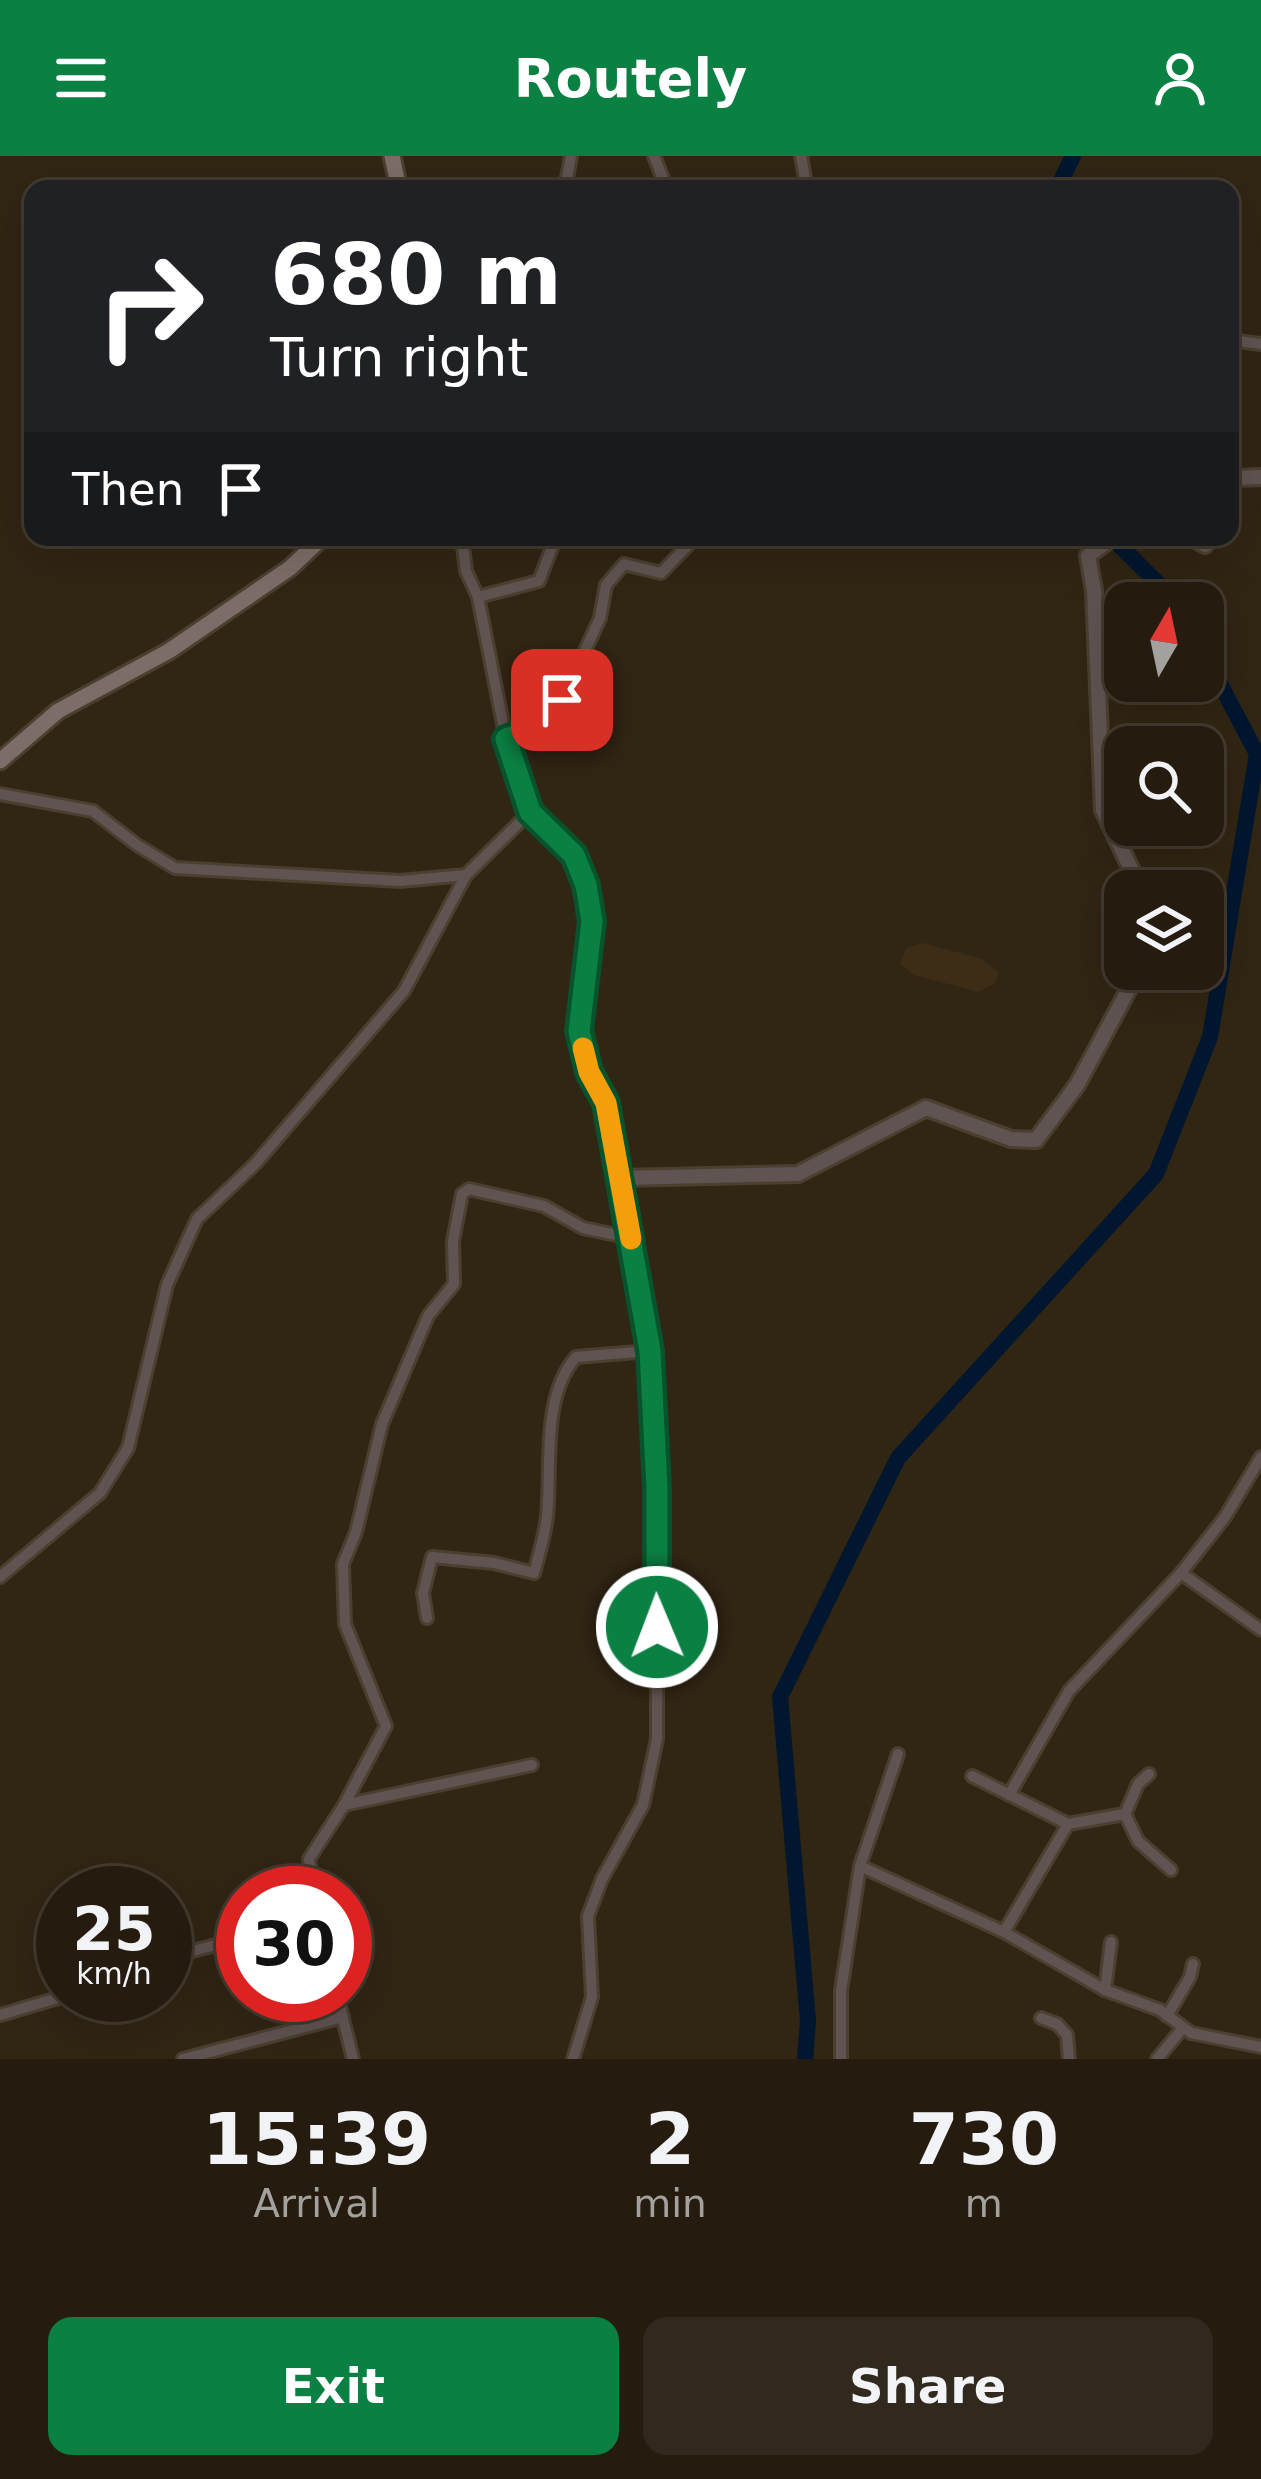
<!DOCTYPE html>
<html lang="en">
<head>
<meta charset="utf-8">
<style>
  body { margin:0; font-family:"DejaVu Sans",sans-serif; background:#31291d; color:#f1f3f6; height:100vh; display:flex; flex-direction:column; font-size:45px; white-space:nowrap }
  * { box-sizing:border-box; margin:0 }
  p { font-size:39px; color:#a3a19e }
  .icon { flex:none; width:66px; height:66px; fill:none; stroke:currentColor; stroke-width:2; stroke-linecap:round; stroke-linejoin:round }
  .map { position:relative; height:1903px; overflow:hidden }
  .side { display:flex; flex-direction:column; background:#251c0f; flex:1 }
  .side>* { flex:none }
  .top-card { position:absolute; left:24px; top:24px; width:1215px; height:366px; border-radius:24px; box-shadow:0 12px 48px #0002,0 0 0 3px #423a2f; background:#202124; color:#fff; overflow:hidden }
  .needle { width:78px; rotate:9deg }
  .fabs { position:absolute; left:1104px; top:426px; display:grid; gap:24px }
  .fabs a { display:grid; place-items:center; width:120px; height:120px; border-radius:24px; background:#251c0f; box-shadow:0 12px 48px #0002,0 0 0 3px #423a2f; font-size:60px }
  .speed { position:absolute; left:36px; top:1710px; display:flex; gap:24px; font-size:60px; font-weight:700; text-align:center }
  .speed>* { display:grid; place-content:center; width:156px; height:156px; border-radius:50%; background:#251c0f; box-shadow:0 12px 48px #0002,0 0 0 3px #423a2f; line-height:1 }
  .speed small { font-size:30px; font-weight:400 }
  .speed .limit { border:18px solid #d22; background:#fff; color:#111 }
  .pin { position:absolute; display:grid; place-items:center; width:102px; height:102px; color:#fff; margin:-51px; border-radius:24px; box-shadow:0 6px 18px #0006 }
  .me { position:absolute; width:132px; margin:-66px; rotate:359deg; stroke-linejoin:round; filter:drop-shadow(0 0 9px #0008) }
  .turn { display:flex; align-items:center; gap:42px; height:252px; padding:0 48px; font-size:54px }
  .turn .icon { width:156px; height:156px; stroke-width:2.5 }
  .turn b { display:block; font-size:84px; line-height:102px }
  .then { display:flex; align-items:center; height:114px; padding:0 48px; background:#0003; gap:24px; font-size:45px }
  .eta { display:flex; justify-content:space-evenly; align-items:center; height:204px; text-align:center }
  .eta b { font-size:72px; font-weight:700; line-height:84px }
  .primary-button { display:flex; gap:24px; margin-top:auto; padding:24px 48px }
  .primary-button a { flex:1; height:138px; border-radius:24px; background:#0b8043; color:#fff; font-size:48px; font-weight:700; line-height:138px; text-align:center }
  .primary-button a+a { background:#31291d; color:#f1f3f6 }
  header { display:flex; justify-content:space-between; align-items:center; height:156px; padding:0 48px; background:#0b8043; color:#fff; font-size:54px; font-weight:700 }
  .map>svg:first-child { display:block }
  .built { fill:#3e2d16 }
  .lines { fill:none; stroke-linecap:round; stroke-linejoin:round }
  .river { stroke:#00172f; stroke-width:16 }
  .minor-casing { stroke:#4b4030; stroke-width:16 }
  .tertiary-casing { stroke:#4b4030; stroke-width:20 }
  .secondary-casing { stroke:#4b4030; stroke-width:21 }
  .minor { stroke:#5f5451; stroke-width:10 }
  .tertiary { stroke:#5f5451; stroke-width:14 }
  .secondary { stroke:#7d6d68; stroke-width:15 }
  .route-casing { stroke:#07532c; stroke-width:30 }
  .route { stroke:#0b8043; stroke-width:21 }
  .slow { stroke:#f59e0b; stroke-width:21 }
</style>
</head>
<body>
<header><svg class="icon" aria-label="menu" viewBox="0 0 24 24"><path d="M4 6h16M4 12h16M4 18h16"/></svg>Routely<svg class="icon" aria-label="person" viewBox="0 0 24 24"><circle cx="12" cy="8" r="4"/><path d="M4 21q1-7 8-7t8 7"/></svg></header>
<div class="map">
<svg width="1261" height="1903" viewBox="0 0 1261 1903">
  <rect width="100%" height="100%" fill="#312514"/>
  <polygon class="built" points="923,787 982,803 999,817 995,827 979,836 914,819 900,808 906,792"/>
  <g class="lines">
    <g class="river">
      <polyline points="1057,33 1073,0"/>
      <polyline points="1111,381 1178,447"/>
      <polyline points="805,1903 808,1865 780,1541 898,1302 1156,1018 1210,881 1257,598 1203,495"/>
    </g>
    <g class="minor-casing">
      <g id="minor">
        <polyline points="654,0 667,33"/>
        <polyline points="801,0 807,33"/>
        <polyline points="565,33 571,0"/>
        <polyline points="1230,184 1261,188"/>
        <polyline points="462,381 466,415 478,441 506,583 530,656 574,699 586,729 592,765 579,875 589,916 606,947 649,1195 657,1332 657,1583 643,1649 602,1723 588,1760 592,1841 573,1903"/>
        <polyline points="478,441 539,425 556,381"/>
        <polyline points="506,583 539,570 562,545 600,462 606,429 624,408 661,417 692,385 710,381"/>
        <polyline points="0,638 93,655 137,689 175,712 400,725 466,719 530,656"/>
        <polyline points="1181,1417 1261,1474"/>
        <polyline points="0,1421 100,1337 128,1292 167,1129 197,1063 255,1008 404,835 466,719"/>
        <path d="M 427,1462 L 423,1437 L 432,1401 L 494,1407 L 534,1417 C 539,1399 545,1379 547,1360 C 552,1311 541,1241 576,1201 L 649,1195"/>
        <polyline points="972,1620 1068,1668 1125,1658 1138,1628 1149,1618"/>
        <polyline points="1009,1639 1069,1535 1181,1417 1225,1361 1261,1301"/>
        <polyline points="344,1649 532,1609"/>
        <polyline points="1125,1658 1138,1685 1171,1714"/>
        <polyline points="860,1710 1004,1776 1105,1834 1160,1854 1191,1877 1261,1891"/>
        <polyline points="313,1737 309,1703 344,1649 386,1570 345,1468 343,1408 356,1376 382,1268 428,1160 454,1128 453,1085 462,1038 469,1033 544,1050 583,1072 631,1082"/>
        <polyline points="1004,1776 1068,1668"/>
        <polyline points="165,1802 243,1782"/>
        <polyline points="1105,1834 1111,1786"/>
        <polyline points="337,1839 353,1903"/>
        <polyline points="0,1859 68,1839"/>
        <polyline points="1167,1860 1190,1821 1193,1808"/>
        <polyline points="1041,1862 1057,1868 1067,1879 1069,1903"/>
        <polyline points="183,1903 343,1861"/>
        <polyline points="841,1903 841,1835 860,1710 898,1598"/>
        <polyline points="1157,1903 1182,1873"/>
      </g>
    </g>
    <g class="tertiary-casing">
      <g id="tertiary">
        <polyline points="1230,328 1236,322 1261,321"/>
        <polyline points="1113,381 1088,400 1094,434 1103,654 1132,715 1132,735"/>
        <polyline points="1191,381 1205,389 1206,381"/>
        <polyline points="620,1022 798,1018 926,952 1011,983 1036,984 1077,929 1130,831 1130,813"/>
      </g>
    </g>
    <g class="secondary-casing">
      <g id="secondary">
        <polyline points="392,0 399,33"/>
        <polyline points="0,605 58,555 169,495 290,412 323,381"/>
      </g>
    </g>
    <use href="#minor" class="minor"/>
    <use href="#tertiary" class="tertiary"/>
    <use href="#secondary" class="secondary"/>
  </g>
  <g class="lines">
    <g class="route-casing">
      <polyline id="route" points="562,544 539,570 506,583 530,656 574,699 586,729 592,765 579,875 589,916 606,947 650,1195 657,1332 657,1471"/>
    </g>
    <use href="#route" class="route"/>
    <polyline class="slow" points="583,892 589,916 606,947 631,1083"/>
  </g>
</svg>
<div class="fabs">
<a><svg class="needle" viewBox="-14 -14 28 28"><path d="M0-13l5 13h-10z" fill="#e53935"/><path d="M0 13l5-13h-10z" fill="#a3a19e"/></svg></a>
<a><svg class="icon" aria-label="search" viewBox="0 0 24 24"><circle cx="10" cy="10" r="6"/><path d="M15 15l6 6"/></svg></a>
<a><svg class="icon" aria-label="layers" viewBox="0 0 24 24"><path d="M12 4l9 5-9 5-9-5zM3 14l9 5 9-5"/></svg></a>
</div>
<div class="speed"><div>25<small>km/h</small></div><div class="limit">30</div></div>
<div class="pin" style="left:562px;top:544px;background:#d93025"><svg class="icon" aria-label="arrive" viewBox="0 0 24 24"><path d="M6 21V4h12l-3 4 3 4H6"/></svg></div>
<svg class="me" style="left:657px;top:1471px" viewBox="-20 -20 40 40"><circle r="17" fill="#0b8043" stroke="#fff" stroke-width="3"/><path d="M0-11L8 9 0 5-8 9z" fill="#fff"/></svg>
<div class="top-card">
<div class="turn"><svg class="icon" aria-label="right" viewBox="0 0 24 24"><path d="M7 20v-9h11M14 6l5 5-5 5"/></svg><div><b>680 m</b>Turn right</div></div>
<div class="then">Then<svg class="icon" aria-label="arrive" viewBox="0 0 24 24"><path d="M6 21V4h12l-3 4 3 4H6"/></svg></div>
</div>
</div>
<section class="side">
<div class="eta">
<div><b>15:39</b><p>Arrival</p></div>
<div><b>2</b><p>min</p></div>
<div><b>730</b><p>m</p></div>
</div>
<div class="primary-button"><a>Exit</a><a>Share</a></div>
</section>
</body>
</html>
